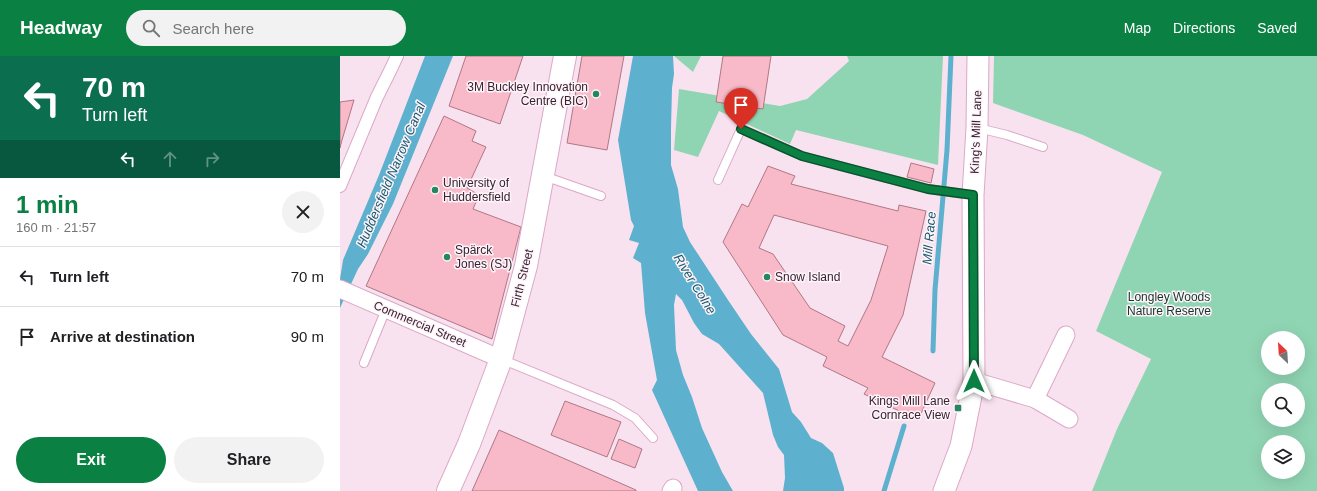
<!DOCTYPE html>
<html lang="en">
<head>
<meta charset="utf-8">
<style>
  body { margin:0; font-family:Arial,sans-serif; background:#f2f2f2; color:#202124; height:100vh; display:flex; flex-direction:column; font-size:15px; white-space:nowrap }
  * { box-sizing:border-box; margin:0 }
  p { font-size:13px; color:#757577 }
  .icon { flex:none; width:22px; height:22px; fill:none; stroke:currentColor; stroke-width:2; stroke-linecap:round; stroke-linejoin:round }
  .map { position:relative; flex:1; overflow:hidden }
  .sheet { display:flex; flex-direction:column; background:#fff; width:340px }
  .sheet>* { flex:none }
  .hud { background:#0b6e4f; color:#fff; overflow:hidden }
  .needle { width:26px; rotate:335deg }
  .tools { position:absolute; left:921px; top:275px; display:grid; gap:8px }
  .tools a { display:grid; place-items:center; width:44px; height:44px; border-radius:50%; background:#fff; box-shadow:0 4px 16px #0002; font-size:20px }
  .pin { position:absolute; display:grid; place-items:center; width:34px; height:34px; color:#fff; margin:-41px -17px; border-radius:50% 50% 50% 0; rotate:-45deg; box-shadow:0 0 4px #0007 }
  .pin .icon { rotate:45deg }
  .me { position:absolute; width:44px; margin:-22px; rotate:0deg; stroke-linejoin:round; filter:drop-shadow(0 0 3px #0008) }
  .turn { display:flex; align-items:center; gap:14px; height:84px; padding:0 16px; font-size:18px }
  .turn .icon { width:52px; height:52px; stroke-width:2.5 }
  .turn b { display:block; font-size:28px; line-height:34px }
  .lanes { display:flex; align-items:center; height:38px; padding:0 16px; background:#0003; justify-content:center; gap:20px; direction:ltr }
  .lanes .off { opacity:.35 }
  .round { display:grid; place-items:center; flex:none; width:42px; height:42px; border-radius:21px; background:#f2f2f2 }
  .head { display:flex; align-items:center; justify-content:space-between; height:68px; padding:0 16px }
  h1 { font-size:24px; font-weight:700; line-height:30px; color:#0b8043 }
  .cta { display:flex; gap:8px; margin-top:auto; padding:8px 16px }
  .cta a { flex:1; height:46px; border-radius:24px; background:#0b8043; color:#fff; font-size:16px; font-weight:700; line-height:46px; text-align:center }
  .cta a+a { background:#f2f2f2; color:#202124 }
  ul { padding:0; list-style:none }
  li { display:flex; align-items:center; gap:12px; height:60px; padding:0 16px; border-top:1px solid #e0e0e0 }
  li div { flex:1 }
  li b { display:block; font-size:15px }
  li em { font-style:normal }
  header { display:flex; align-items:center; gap:24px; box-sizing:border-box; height:56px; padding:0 20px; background:#0b8043; color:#fff }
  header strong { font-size:19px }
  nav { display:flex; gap:22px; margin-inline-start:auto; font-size:14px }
  .search { width:280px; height:36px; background:#f2f2f2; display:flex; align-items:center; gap:10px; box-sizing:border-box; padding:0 14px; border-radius:22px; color:#757577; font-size:15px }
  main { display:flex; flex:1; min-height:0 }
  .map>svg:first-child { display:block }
  .green { fill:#90d5b3; fill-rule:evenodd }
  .water { fill:#5db1ce }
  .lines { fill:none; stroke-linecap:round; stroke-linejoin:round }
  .stream { stroke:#5db1ce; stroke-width:5 }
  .building { fill:#f8bac9; stroke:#b07785; fill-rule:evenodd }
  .service-casing { stroke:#dca8c7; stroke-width:10 }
  .pedestrian-casing { stroke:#dca8c7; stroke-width:14 }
  .minor-casing { stroke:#dca8c7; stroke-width:19 }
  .tertiary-casing { stroke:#dca8c7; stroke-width:23 }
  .secondary-casing { stroke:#dca8c7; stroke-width:24 }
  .service { stroke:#fff; stroke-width:8 }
  .pedestrian { stroke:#fff; stroke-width:12 }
  .minor { stroke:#fff; stroke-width:17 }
  .tertiary { stroke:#fff; stroke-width:21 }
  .secondary { stroke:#fff; stroke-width:22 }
  .route-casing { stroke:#07532c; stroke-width:10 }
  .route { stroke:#0b8043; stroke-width:7 }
  .poi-dot { fill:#248761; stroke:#fff3fa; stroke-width:1.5 }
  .labels { text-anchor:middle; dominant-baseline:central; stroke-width:3; stroke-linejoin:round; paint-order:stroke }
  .poi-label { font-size:12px; fill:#37232f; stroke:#fff3fa; text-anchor:start }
  .street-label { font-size:12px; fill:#37232f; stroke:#fff3fa }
  .park-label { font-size:12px; fill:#143628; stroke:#fff3fa }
  .water-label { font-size:13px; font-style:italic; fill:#165a6f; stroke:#fff3fa }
</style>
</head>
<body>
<header>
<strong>Headway</strong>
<div class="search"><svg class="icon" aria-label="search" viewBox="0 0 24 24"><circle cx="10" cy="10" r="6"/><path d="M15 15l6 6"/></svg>Search here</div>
<nav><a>Map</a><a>Directions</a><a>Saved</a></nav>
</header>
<main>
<section class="sheet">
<div class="hud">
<div class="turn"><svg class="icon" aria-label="left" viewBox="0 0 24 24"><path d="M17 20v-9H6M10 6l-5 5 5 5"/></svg><div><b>70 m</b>Turn left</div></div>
<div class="lanes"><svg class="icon" aria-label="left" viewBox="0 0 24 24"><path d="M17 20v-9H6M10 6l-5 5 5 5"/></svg><svg class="icon off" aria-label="ahead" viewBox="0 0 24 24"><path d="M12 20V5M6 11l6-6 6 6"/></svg><svg class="icon off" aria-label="right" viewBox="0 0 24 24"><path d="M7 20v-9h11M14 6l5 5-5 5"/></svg></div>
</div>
<div class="head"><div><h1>1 min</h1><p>160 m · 21:57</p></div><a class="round"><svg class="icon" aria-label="close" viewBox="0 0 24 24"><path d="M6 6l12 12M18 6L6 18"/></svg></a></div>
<ul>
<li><svg class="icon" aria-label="left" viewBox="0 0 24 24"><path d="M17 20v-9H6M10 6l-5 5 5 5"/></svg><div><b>Turn left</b></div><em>70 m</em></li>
<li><svg class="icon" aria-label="arrive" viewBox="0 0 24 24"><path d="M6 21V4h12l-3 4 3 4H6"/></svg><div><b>Arrive at destination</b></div><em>90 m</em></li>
</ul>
<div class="cta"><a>Exit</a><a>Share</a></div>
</section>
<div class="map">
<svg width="977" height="435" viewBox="0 0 977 435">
  <rect width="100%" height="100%" fill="#f9e2ef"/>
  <g class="green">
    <polygon points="334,0 361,0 353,16"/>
    <polygon points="507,0 603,0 598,109 456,74 450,88 379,55 358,101 334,94 339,33 440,50 467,43 509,5"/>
    <path d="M 654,0 L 977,0 L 977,435 L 752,435 L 777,373 L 811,303 L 756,275 L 822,116 L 743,79 L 653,47 ZM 928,282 L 958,282 L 958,312 L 928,312 ZM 928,334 L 958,334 L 958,364 L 928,364 ZM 928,386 L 958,386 L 958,416 L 928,416 Z"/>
  </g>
  <g class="water">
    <polygon points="85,0 113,0 53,148 28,198 18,213 0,252 0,223 3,204 39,119"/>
    <polygon points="293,0 333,0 334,18 332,32 331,73 331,109 338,133 343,171 350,186 388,244 411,278 439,313 452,356 461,366 471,382 482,387 493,397 504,432 504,435 443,435 445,422 444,399 438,391 433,379 423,337 379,288 362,278 354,267 342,244 336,238 334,249 336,294 343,319 352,341 362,372 382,416 393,435 358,435 312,334 317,324 305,257 301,207 293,202 299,187 289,184 294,170 291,164 278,84"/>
  </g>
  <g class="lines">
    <g class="stream">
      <polyline points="593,295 595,234 607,94 611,0"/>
      <polyline points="544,435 564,370"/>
    </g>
  </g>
  <g class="building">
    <polygon points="126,0 183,0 160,68 109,50"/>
    <polygon points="242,0 284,0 267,94 227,87"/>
    <polygon points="383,0 431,0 423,53 376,46"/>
    <polygon points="14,44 2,84 0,92 0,46"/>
    <polygon points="104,60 136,75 132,85 146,91 127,132 139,139 133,153 181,171 152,283 26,230"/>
    <polygon points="571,107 594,113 591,127 567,121"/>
    <path d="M 428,110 L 455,120 L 451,128 L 558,155 L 559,149 L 586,155 L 563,259 L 542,301 L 595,327 L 578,364 L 524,338 L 528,332 L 483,310 L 487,301 L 443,279 L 383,186 L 402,148 L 408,151 ZM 434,159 L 548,190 L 531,244 L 508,290 L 498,285 L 505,270 L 470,252 L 433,198 L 419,192 Z"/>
    <polygon points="225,345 281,366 267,401 211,379"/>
    <polygon points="159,374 296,434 296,435 132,435"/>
    <polygon points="279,383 302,393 295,412 271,403"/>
  </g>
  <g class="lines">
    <g class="service-casing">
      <g id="service">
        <polyline points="638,72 667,79 703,91"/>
        <polyline points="204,120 261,140"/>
        <polyline points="378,124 401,73 462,100 588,133 632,139"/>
        <polyline points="161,303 273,349 295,362 313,382"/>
        <polyline points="24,307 46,253"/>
      </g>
    </g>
    <g class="pedestrian-casing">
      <polyline id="pedestrian" points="0,130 37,41 51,13 57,0"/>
    </g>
    <g class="minor-casing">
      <g id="minor">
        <polyline points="0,233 161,303"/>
        <polyline points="634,325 695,343 729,363"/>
        <polyline points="695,343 726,279"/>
        <polyline points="331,435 333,432"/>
      </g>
    </g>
    <g class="tertiary-casing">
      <polyline id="tertiary" points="604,435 621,390 634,325 633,139 637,72 638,0"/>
    </g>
    <g class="secondary-casing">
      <polyline id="secondary" points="108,435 129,388 161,303 186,210 225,0"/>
    </g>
    <use href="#service" class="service"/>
    <use href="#pedestrian" class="pedestrian"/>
    <use href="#minor" class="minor"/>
    <use href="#tertiary" class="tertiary"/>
    <use href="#secondary" class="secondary"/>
  </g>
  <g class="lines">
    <g class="route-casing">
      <polyline id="route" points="401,73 462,100 588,133 633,139 634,325"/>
    </g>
    <use href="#route" class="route"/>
  </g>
  <g class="poi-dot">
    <circle cx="256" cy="38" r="4"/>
    <circle cx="95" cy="134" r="4"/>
    <circle cx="107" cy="201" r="4"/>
    <circle cx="427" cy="221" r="4"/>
    <rect x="614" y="348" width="8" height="8" rx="2"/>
  </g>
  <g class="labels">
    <g class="poi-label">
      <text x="248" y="31" text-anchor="end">3M Buckley Innovation<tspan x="248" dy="14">Centre (BIC)</tspan></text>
      <text x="103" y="127">University of<tspan x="103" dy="14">Huddersfield</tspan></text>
      <text x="115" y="194">Spärck<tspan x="115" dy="14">Jones (SJ)</tspan></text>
      <text x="435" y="221">Snow Island</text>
      <text x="610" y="345" text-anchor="end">Kings Mill Lane<tspan x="610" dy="14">Cornrace View</tspan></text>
    </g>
    <g class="street-label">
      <text transform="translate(636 76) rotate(-88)">King's Mill Lane</text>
      <text transform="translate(182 222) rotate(-76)">Firth Street</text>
      <text transform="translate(80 268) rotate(23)">Commercial Street</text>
    </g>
    <g class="park-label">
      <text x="829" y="241">Longley Woods<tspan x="829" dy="14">Nature Reserve</tspan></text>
    </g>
    <g class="water-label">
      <text transform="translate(51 119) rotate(-67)">Huddersfield Narrow Canal</text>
      <text transform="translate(589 182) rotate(-85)">Mill Race</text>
      <text transform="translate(355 228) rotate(58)">River Colne</text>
    </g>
  </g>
</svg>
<div class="tools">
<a><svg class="needle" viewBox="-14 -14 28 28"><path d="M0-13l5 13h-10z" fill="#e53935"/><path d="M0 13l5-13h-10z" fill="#757577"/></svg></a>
<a><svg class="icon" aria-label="search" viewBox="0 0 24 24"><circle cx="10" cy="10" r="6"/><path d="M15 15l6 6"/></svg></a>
<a><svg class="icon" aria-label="layers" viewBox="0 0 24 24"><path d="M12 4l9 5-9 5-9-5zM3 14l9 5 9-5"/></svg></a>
</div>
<div class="pin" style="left:401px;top:73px;background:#d93025"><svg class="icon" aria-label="arrive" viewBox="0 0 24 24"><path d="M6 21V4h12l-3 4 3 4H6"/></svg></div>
<svg class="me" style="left:634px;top:325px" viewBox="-20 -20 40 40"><path d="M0-17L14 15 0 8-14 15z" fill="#0b8043" stroke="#fff" stroke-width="4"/></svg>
</div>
</main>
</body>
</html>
